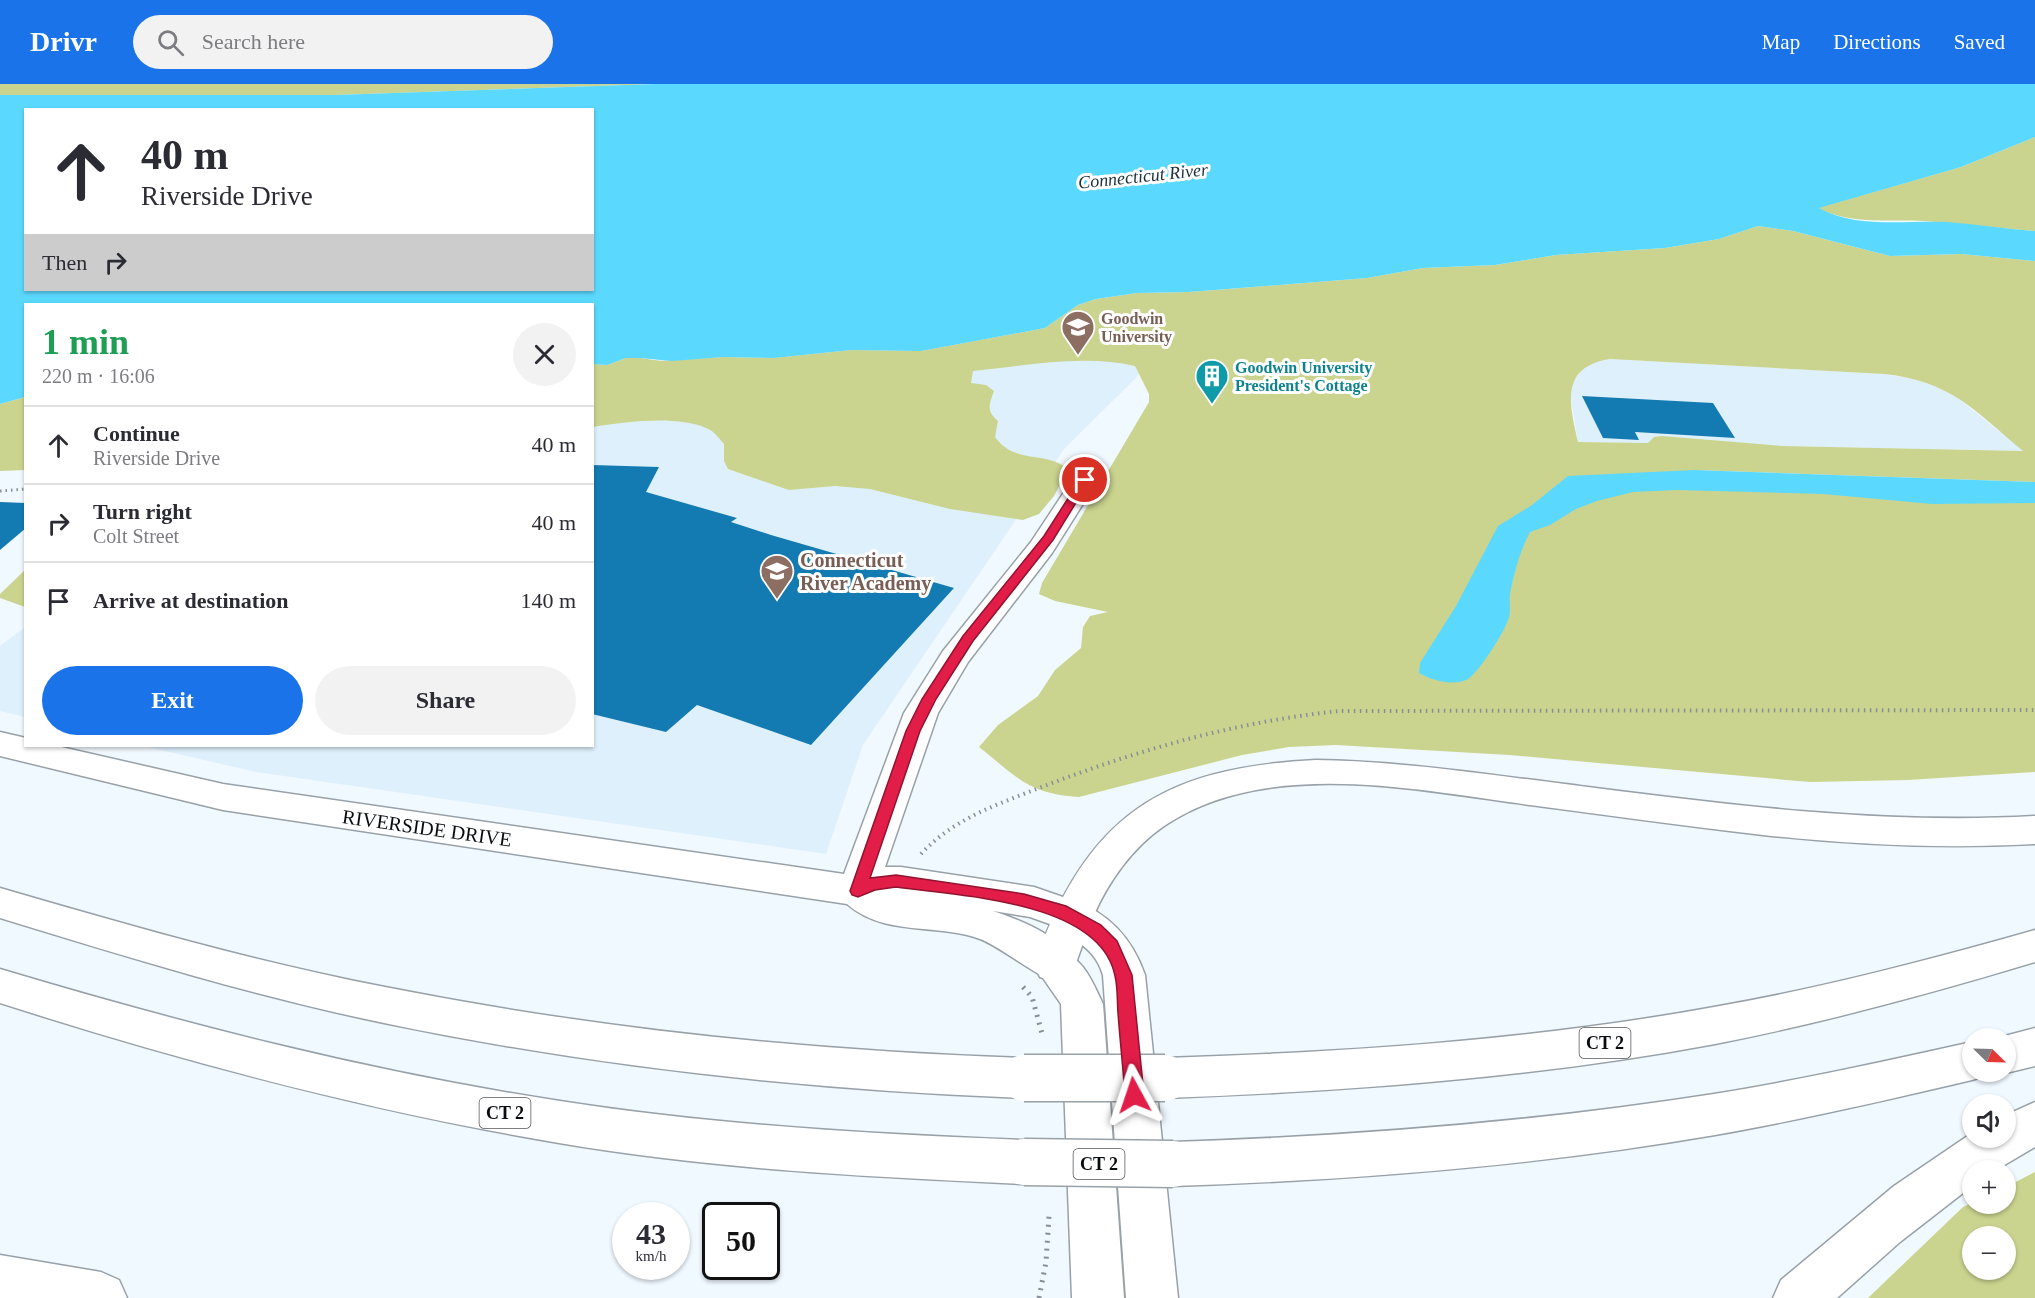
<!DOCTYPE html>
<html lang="en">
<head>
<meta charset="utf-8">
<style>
  body { margin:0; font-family:"Times New Roman",serif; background:#f2f2f3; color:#2b2b33; height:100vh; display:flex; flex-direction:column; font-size:22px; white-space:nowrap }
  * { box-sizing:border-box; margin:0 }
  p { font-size:20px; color:#7c7c81 }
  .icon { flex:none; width:33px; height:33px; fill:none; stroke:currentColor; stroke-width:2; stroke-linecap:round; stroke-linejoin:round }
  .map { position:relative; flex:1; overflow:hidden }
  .side { position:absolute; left:24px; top:219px; width:570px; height:444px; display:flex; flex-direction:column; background:#fff; border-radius:0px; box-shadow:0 2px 4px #0004 }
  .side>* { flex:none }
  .banner { position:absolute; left:24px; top:24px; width:570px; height:183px; border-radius:0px; box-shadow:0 2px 4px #0004; background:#fff; color:#2b2b33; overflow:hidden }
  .needle { width:39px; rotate:113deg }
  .fabs { position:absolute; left:1962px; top:944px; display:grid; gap:12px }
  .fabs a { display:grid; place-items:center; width:54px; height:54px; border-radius:50%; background:#fff; box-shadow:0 2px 4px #0004; font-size:30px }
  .speed { position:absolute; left:612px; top:1118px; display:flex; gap:12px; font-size:30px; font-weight:700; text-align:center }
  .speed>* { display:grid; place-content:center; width:78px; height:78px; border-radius:50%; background:#fff; box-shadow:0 2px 4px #0004; line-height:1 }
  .speed small { font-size:15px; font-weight:400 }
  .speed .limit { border:3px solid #111; border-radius:9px; background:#fff; color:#111 }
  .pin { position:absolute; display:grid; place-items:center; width:51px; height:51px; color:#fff; margin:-26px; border:3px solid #fff; border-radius:50%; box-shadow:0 2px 6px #0007 }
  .me { position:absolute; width:66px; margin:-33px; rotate:355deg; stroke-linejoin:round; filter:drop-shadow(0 0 4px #0008) }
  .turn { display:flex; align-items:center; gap:21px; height:126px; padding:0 18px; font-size:27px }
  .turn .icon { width:78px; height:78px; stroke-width:2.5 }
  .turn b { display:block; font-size:42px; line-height:51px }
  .then { display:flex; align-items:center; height:57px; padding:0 18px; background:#0003; gap:12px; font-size:22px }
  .round { display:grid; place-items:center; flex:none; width:63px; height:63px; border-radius:32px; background:#f2f2f3 }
  .head { display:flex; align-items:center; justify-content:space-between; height:102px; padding:0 18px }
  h1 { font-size:36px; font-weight:600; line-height:45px; color:#1e9e55 }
  .cta { display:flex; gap:12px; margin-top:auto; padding:12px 18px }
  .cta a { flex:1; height:69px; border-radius:36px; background:#1a73e8; color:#fff; font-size:24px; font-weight:600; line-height:69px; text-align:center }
  .cta a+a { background:#f2f2f3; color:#2b2b33 }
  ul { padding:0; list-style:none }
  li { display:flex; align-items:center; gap:18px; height:78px; padding:0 18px; border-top:2px solid #e1e1e2 }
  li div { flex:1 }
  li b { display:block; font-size:22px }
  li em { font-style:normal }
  header { display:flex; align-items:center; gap:36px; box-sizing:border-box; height:84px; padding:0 30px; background:#1a73e8; color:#fff }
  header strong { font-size:28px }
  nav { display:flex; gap:33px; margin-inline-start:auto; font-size:21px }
  .search { width:420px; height:54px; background:#f2f2f3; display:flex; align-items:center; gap:15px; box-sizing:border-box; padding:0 21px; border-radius:33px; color:#7c7c81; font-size:22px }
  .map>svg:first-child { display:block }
  .built { fill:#dff0fd }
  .green { fill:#cad48e; fill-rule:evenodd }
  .water { fill:#5bd8fe; fill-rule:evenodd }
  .building { fill:#147bb2 }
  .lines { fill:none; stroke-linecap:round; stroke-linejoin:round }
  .minor-casing { stroke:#98a1a8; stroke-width:3 }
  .major-casing { stroke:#98a1a8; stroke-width:3 }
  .highway-casing { stroke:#98a1a8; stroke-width:3 }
  .path-far2 { stroke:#899094; stroke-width:3; stroke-dasharray:1.5 4; stroke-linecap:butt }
  .path-far1 { stroke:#899094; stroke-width:4; stroke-dasharray:1.5 4.5; stroke-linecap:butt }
  .path { stroke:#899094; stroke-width:5; stroke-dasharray:2 6; stroke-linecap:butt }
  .minor { fill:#fff; fill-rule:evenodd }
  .major { fill:#fff; fill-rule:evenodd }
  .highway { fill:#fff; fill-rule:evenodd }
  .highway-bridge-casing { stroke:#98a1a8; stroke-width:49; stroke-linecap:butt }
  .highway-bridge { stroke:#fff; stroke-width:46 }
  .route { fill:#e11d48; stroke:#92132f; stroke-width:1.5 }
  .labels { text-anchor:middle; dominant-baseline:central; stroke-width:6; stroke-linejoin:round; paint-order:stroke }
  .far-education-label { font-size:16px; font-weight:bold; fill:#785e54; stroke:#fff; text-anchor:start }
  .far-culture-label { font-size:16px; font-weight:bold; fill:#0d838f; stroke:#fff; text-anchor:start }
  .far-water-label { font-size:18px; font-style:italic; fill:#1c3139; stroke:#fff }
  .shield { fill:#fff; stroke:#545658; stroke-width:1.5 }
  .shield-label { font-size:18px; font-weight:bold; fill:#0a0d10 }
  .education-label { font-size:20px; font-weight:bold; fill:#785e54; stroke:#fff; text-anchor:start }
  .street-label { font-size:20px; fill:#0a0d10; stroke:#fff }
</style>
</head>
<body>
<header>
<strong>Drivr</strong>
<div class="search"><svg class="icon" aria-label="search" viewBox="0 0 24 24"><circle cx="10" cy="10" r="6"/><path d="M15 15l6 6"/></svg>Search here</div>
<nav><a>Map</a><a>Directions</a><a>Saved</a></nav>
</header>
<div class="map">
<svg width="2035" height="1214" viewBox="0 0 2035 1214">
  <rect width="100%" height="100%" fill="#f0f9ff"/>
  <g class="built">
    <polygon points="1189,208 1136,294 1064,365 863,661 826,770 256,688 143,662 592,662 593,280 1018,251"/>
    <polygon points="1610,275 1884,290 1919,296 1950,308 2024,367 1578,358 1570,309 1574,297 1587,280"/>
    <polygon points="25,543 25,633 0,627 0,562"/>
  </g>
  <g class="green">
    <polygon points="0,0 655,0 335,11 0,11"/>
    <path d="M 2035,53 L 2035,147 C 1998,144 1961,140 1924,137 C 1888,135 1851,141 1818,124 L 1961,83 Z"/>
    <path d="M 1758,142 L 1793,147 L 1890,172 L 1961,170 L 2035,177 L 2035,398 L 1694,386 L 2035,414 L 2035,688 L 1908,696 L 1810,698 L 1509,671 L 1336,661 L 1289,663 L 1242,671 L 1079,713 C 1028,710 1017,693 979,663 L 998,641 L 1038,612 L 1055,586 L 1081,564 L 1083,543 L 1090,532 L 1108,528 L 1055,517 L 1039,510 L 1042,499 L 1149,318 L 1149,310 L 1135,282 C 1083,270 1025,282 973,287 L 971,299 L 986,301 L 994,307 C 989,321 986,327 998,337 L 995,353 C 1015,381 1045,366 1068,385 L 1054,412 L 1039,430 L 1023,436 L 950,425 L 870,405 L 835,402 L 789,406 L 728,385 L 724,377 L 724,360 C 718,353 714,347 706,344 C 677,331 623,338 593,343 L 593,280 L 607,281 L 626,274 L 640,274 L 661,277 L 723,273 L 774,274 L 851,266 L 921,267 L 1045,244 L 1078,221 L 1096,215 L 1137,209 L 1189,208 L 1367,194 L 1423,184 L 1495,181 L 1556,171 L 1665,164 L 1719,155 ZM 1610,275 L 1884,290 C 1951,297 1974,326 2023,367 L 1782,362 L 1662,352 L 1654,353 L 1648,359 L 1578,358 C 1569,319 1560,283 1610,275 Z"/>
    <polygon points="25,313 25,386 0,387 0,320"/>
    <polygon points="25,486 25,523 0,514 0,510"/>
    <path d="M 2035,1088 L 2035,1214 L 1868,1214 L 1963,1123 L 1972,1119 L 2006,1119 L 2006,1103 ZM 1972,1152 L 2006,1152 L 2006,1185 L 1972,1185 Z"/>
  </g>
  <g class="water">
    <path d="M 655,0 L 2035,0 L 2035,53 L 1961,83 L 1819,124 C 1855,145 1907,136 1947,138 C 1976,140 2006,145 2035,147 L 2035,177 L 1961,170 L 1890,172 L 1793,147 L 1758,142 L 1719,155 L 1665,164 L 1556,171 L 1495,181 L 1423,184 L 1367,194 L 1189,208 L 1137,209 L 1096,215 L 1078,221 L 1045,244 L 921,267 L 851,266 L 774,274 L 723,273 L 672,277 L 640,274 L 626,274 L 607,281 L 593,280 L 592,220 L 26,220 L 25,313 L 0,320 L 0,11 L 335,11 ZM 26,26 L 592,26 L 592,206 L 26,206 Z"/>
    <path d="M 1694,386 L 2035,398 L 2035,419 L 1932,420 L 1823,410 L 1676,406 L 1633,408 L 1597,417 L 1576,425 L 1550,441 L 1530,448 C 1520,467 1514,488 1510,510 C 1509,517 1511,526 1509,533 C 1506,546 1479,588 1468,595 C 1454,603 1431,596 1419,589 L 1420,579 L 1456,522 L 1498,442 L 1532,421 L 1568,392 Z"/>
  </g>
  <g class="building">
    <polygon points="1582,312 1713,319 1735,354 1635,348 1639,356 1603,354"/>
    <polygon points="592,381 659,383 646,408 737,434 731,438 771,451 954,504 811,661 697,621 666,648 592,630"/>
    <polygon points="0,418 26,419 26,444 0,466"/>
  </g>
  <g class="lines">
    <g class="minor-casing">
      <g id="minor">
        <path d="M 1085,388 L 1094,390 L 1098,396 L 1052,469 L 968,578 L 938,629 L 885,783 L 901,783 L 1034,803 L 1086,821 L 1092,832 L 1086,843 L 1072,848 L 1030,833 L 993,827 C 1023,837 1061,852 1076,881 L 1070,893 C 1066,894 1061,897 1056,897 C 1045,898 998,861 980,855 C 938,839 884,853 847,820 L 223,726 L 0,672 L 0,648 L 26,654 L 26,662 L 57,662 L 223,700 L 844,790 L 904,629 L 943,567 L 1031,458 L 1076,390 Z"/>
        <polygon points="0,1171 101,1188 119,1196 127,1214 0,1214"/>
      </g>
    </g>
    <g class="major-casing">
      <g id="major">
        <path d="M 1072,816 C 1109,829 1132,854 1145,891 L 1178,1214 L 1126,1214 L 1103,891 C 1093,857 1065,857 1052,832 L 1058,821 Z"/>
        <path d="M 1055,864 C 1084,874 1091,895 1103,920 L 1124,1214 L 1072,1214 L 1061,920 L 1034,881 L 1040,869 Z"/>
      </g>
    </g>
    <g class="highway-casing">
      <g id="highway">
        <path d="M 1316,676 C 1400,677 1482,690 1565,700 C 1721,720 1877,741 2035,732 L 2035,760 C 1944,765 1854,761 1763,751 C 1685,742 1607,731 1530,721 C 1416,706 1266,673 1164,742 C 1132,764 1108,798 1093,833 C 1084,853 1079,874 1070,893 L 1055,898 L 1040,893 L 1034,881 C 1087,732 1160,684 1316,676 Z"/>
        <path d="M 0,804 C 127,841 255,878 385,903 C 596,945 809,967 1024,974 L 1040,980 L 1046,994 L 1040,1008 L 1024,1014 C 809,1006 596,983 384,939 C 254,912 127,873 0,834 Z"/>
        <path d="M 2035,846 L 2035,878 C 1929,910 1823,939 1715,960 C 1533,994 1349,1007 1165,1014 L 1149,1008 L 1143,994 L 1149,980 L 1165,974 C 1349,968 1533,956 1714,923 C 1823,904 1929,876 2035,846 Z"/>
        <path d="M 0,885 C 184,940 370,988 560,1017 C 714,1041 869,1050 1024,1056 L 1041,1062 L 1048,1078 L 1041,1094 L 1024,1100 C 869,1093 713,1085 559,1059 C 369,1027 184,978 0,919 Z"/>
        <polygon points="2035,944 2035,982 2006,989 2000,987 2006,987 2006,954 1997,954"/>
        <path d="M 1972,958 L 1972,987 L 1989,987 L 1988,991 L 1972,996 C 1887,1016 1801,1036 1715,1051 C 1535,1082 1355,1096 1173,1102 L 1156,1096 L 1149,1080 L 1156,1064 L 1173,1058 C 1354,1052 1535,1038 1714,1010 C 1801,996 1886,977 1972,958 Z"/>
        <polygon points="2035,1018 2035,1063 1996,1086 1972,1086 1972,1102 1900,1158 1837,1214 1773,1214 1781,1196 1894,1102 1972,1049 1972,1053 2006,1053 2006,1031"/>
      </g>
    </g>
    <polyline class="path-far2" points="0,407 26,405"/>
    <path class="path-far1" d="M 921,770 C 953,735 996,721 1039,704 C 1137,666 1235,638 1339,627 L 2035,626"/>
    <g class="path">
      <polyline points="1023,903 1032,913 1043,953"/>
      <polyline points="1039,1214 1046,1178 1049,1132"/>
    </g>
    <use href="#minor" class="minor"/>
    <use href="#major" class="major"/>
    <use href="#highway" class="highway"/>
    <g class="highway-bridge-casing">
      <g id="highway-bridge">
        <polyline points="1024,994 1165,994"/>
        <polyline points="1024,1078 1173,1080"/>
      </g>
    </g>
    <use href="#highway-bridge" class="highway-bridge"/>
  </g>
  <path class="route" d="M 1085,393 L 1090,396 L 1053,456 L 973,557 L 936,615 L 920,647 L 870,794 L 896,791 L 1024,810 L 1066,822 L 1101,841 L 1117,857 L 1132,891 L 1144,1011 L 1141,1017 L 1134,1019 L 1128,1017 L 1125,1011 C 1123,984 1120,956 1118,929 C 1117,917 1118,904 1115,892 C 1100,816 957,812 896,803 L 875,806 L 858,813 L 852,811 L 850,807 L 906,647 L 922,615 L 963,552 L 1044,452 L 1081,394 Z"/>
  <defs>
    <g id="university-pin" transform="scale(1.725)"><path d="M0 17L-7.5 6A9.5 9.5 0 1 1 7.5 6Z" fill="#8d6e63" stroke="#fff"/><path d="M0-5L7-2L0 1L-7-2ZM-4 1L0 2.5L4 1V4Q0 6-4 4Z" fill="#fff"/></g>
    <g id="building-pin" transform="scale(1.725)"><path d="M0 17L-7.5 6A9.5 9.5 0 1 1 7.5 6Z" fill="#0f9aa8" stroke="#fff"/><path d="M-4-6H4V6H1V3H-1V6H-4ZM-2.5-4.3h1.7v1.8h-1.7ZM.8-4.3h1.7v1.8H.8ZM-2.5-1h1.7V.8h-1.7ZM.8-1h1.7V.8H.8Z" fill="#fff"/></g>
    <g id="school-pin" transform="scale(1.725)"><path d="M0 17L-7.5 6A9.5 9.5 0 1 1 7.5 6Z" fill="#8d6e63" stroke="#fff"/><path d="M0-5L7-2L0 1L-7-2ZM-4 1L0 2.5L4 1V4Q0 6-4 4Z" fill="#fff"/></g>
  </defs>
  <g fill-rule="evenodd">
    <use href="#university-pin" x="1078" y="243"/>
    <use href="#building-pin" x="1212" y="292"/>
    <use href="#school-pin" x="777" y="487"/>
  </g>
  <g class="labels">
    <g class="far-education-label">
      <text x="1101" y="234">Goodwin<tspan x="1101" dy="18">University</tspan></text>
    </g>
    <g class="far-culture-label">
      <text x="1235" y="283">Goodwin University<tspan x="1235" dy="18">President's Cottage</tspan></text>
    </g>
    <g class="far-water-label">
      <text transform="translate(1143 92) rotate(-6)">Connecticut River</text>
    </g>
    <g class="shield">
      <rect x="1579.5" y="944" width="51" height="30" rx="4.5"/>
      <rect x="479.5" y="1014" width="51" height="30" rx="4.5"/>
      <rect x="1073.5" y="1065" width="51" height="30" rx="4.5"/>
    </g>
    <g class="shield-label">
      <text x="1605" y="959">CT 2</text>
      <text x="505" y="1029">CT 2</text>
      <text x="1099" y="1080">CT 2</text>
    </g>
    <g class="education-label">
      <text x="800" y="476">Connecticut<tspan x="800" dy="23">River Academy</tspan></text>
    </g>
    <g class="street-label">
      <text transform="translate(427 744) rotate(8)">RIVERSIDE DRIVE</text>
    </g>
  </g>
</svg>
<div class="fabs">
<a><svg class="needle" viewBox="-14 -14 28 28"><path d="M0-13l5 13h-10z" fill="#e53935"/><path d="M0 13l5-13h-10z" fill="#7c7c81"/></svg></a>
<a><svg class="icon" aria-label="sound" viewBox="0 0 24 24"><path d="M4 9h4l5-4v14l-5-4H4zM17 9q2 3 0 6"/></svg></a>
<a>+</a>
<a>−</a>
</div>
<div class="speed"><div>43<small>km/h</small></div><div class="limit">50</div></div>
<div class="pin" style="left:1085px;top:396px;background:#d93025"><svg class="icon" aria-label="arrive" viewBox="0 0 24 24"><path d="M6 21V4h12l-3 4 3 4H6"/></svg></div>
<svg class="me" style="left:1134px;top:1011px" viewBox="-20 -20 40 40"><path d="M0-17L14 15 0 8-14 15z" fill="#e11d48" stroke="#fff" stroke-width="4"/></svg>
<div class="banner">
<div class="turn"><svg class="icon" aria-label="ahead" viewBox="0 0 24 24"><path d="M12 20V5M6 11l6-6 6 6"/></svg><div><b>40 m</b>Riverside Drive</div></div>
<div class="then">Then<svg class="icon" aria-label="right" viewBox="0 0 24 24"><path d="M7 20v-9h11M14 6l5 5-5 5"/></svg></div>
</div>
<section class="side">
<div class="head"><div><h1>1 min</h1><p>220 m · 16:06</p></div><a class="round"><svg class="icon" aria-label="close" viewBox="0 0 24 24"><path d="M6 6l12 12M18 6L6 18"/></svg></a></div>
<ul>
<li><svg class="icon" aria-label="ahead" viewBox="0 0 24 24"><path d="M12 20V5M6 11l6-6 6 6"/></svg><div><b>Continue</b><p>Riverside Drive</p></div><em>40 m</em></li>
<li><svg class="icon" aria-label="right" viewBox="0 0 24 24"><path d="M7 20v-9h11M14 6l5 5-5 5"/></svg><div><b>Turn right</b><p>Colt Street</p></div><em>40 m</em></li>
<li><svg class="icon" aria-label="arrive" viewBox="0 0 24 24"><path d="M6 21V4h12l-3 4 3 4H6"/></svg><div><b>Arrive at destination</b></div><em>140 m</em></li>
</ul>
<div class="cta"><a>Exit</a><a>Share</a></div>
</section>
</div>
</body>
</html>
